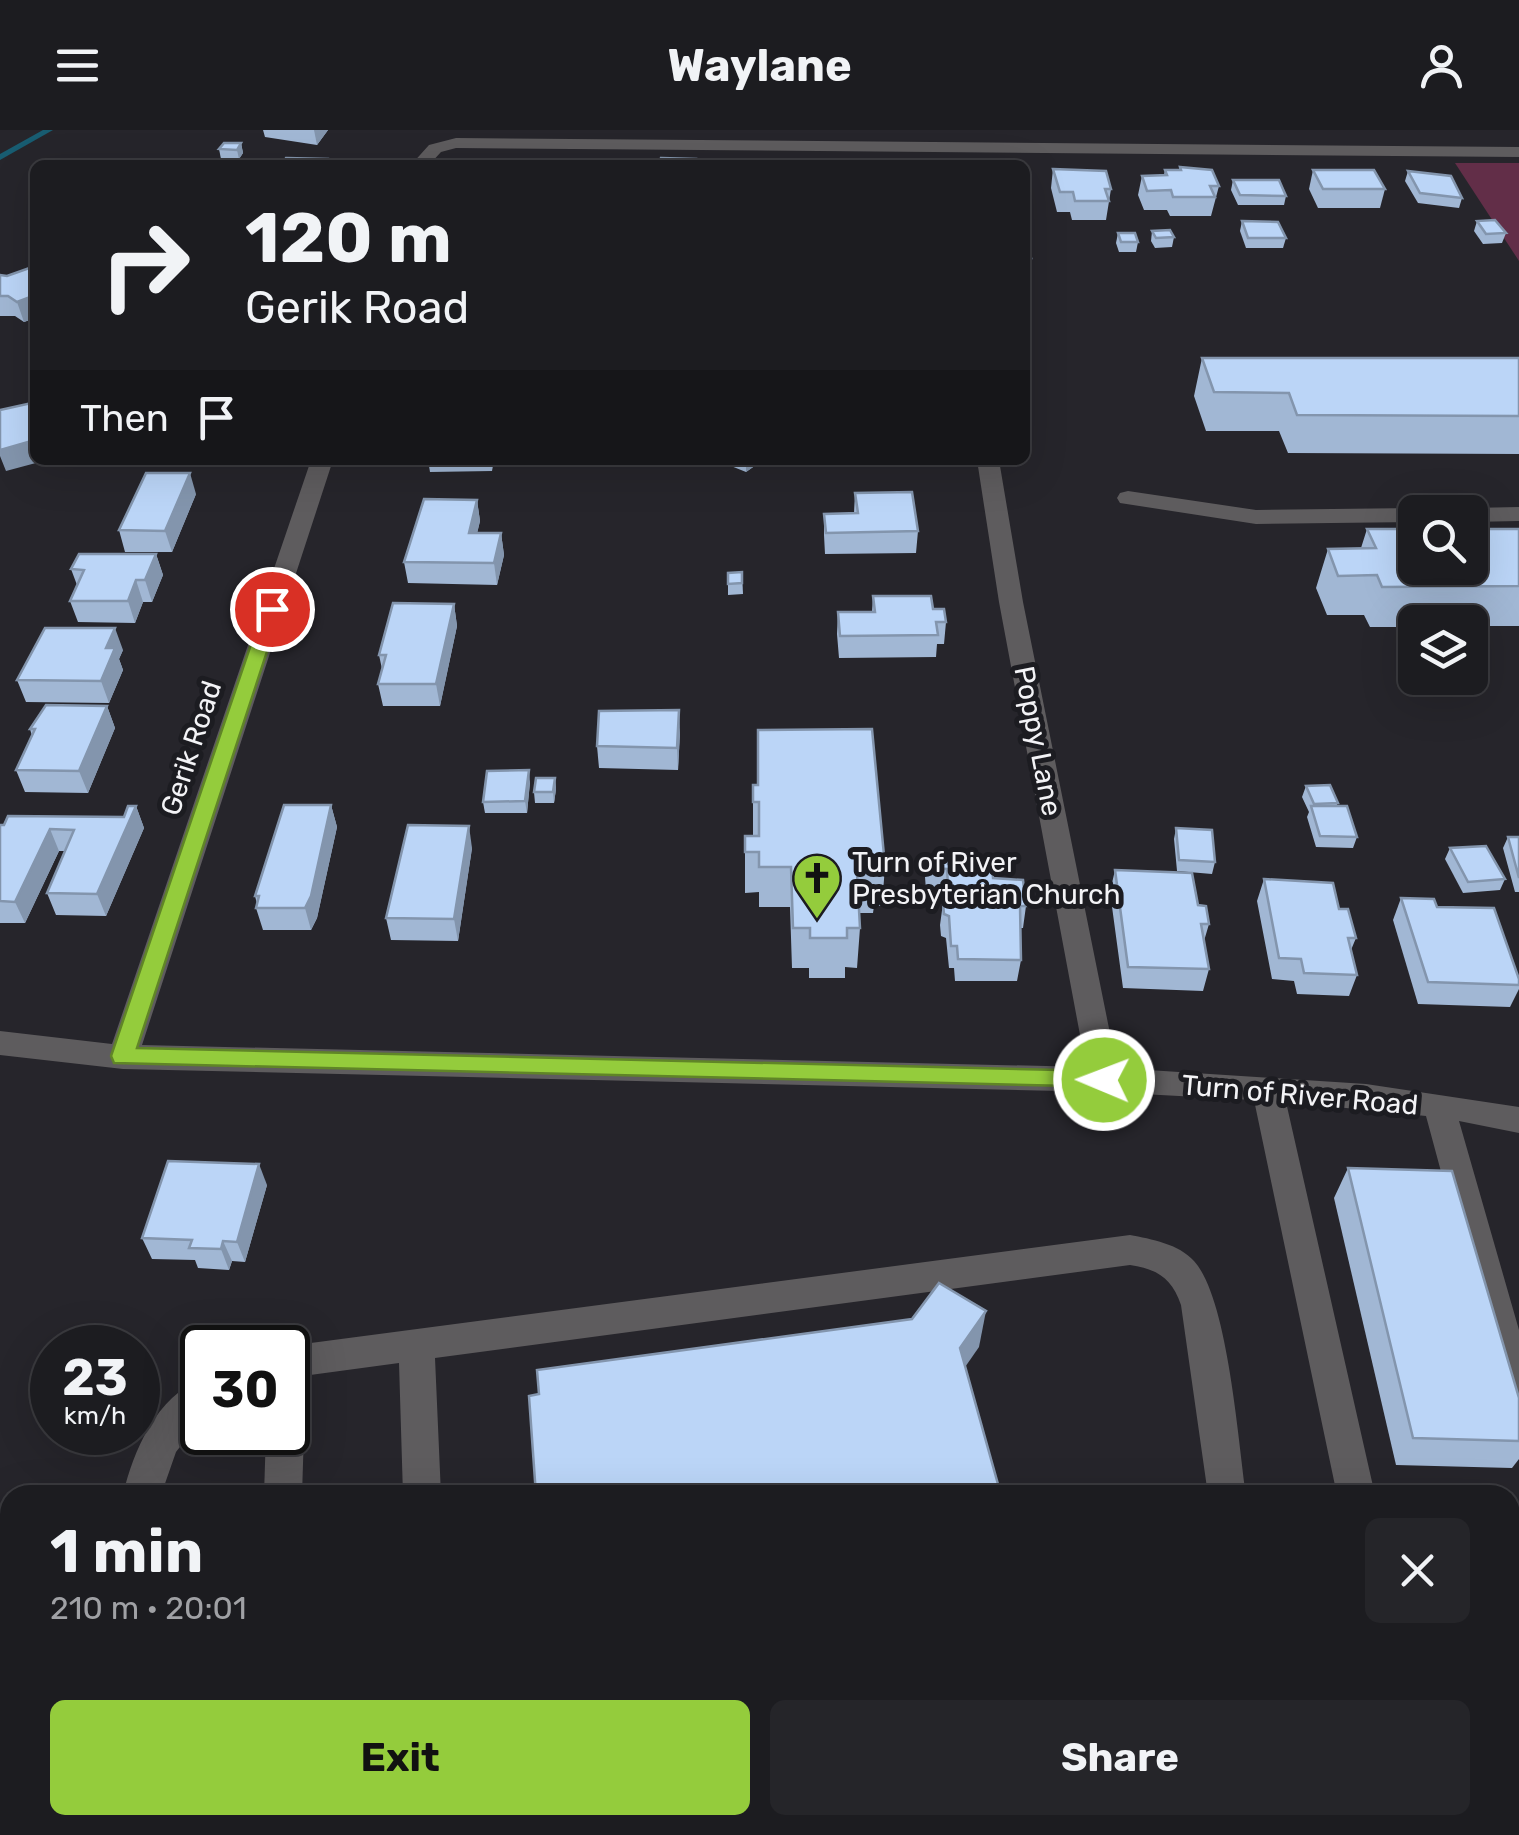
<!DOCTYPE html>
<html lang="en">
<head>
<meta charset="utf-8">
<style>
  body { margin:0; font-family:Rubik,sans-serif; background:#252529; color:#f1f3f6; height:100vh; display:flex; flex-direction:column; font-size:38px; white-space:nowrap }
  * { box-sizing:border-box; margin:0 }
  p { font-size:32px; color:#a0a1a5 }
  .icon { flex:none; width:55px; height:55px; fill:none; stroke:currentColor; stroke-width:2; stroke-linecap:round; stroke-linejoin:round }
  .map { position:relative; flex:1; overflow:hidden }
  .sheet { position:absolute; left:0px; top:1355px; width:1520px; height:350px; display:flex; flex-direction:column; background:#1c1c20; border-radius:30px 30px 0 0; box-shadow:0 10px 40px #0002,0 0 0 2px #3a3a3e }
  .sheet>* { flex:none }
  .top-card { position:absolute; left:30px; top:30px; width:1000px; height:305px; border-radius:15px; box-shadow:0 10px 40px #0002,0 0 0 2px #3a3a3e; background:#1c1c20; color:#f1f3f6; overflow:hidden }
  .controls { position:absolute; left:1398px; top:365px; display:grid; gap:20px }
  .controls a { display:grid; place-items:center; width:90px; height:90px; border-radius:15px; background:#1c1c20; box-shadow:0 10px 40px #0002,0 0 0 2px #3a3a3e; font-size:50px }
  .speed { position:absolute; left:30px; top:1195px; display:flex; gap:20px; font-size:50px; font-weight:700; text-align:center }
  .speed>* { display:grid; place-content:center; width:130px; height:130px; border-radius:50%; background:#1c1c20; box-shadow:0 10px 40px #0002,0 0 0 2px #3a3a3e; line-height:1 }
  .speed small { font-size:25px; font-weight:400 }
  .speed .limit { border:5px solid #111; border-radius:15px; background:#fff; color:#111 }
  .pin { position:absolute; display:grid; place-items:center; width:85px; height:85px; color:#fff; margin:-42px; border:5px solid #fff; border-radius:50%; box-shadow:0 2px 10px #0007 }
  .me { position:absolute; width:110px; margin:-55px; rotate:271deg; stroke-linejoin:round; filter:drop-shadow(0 0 8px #0008) }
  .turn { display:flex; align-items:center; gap:35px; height:210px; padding:0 50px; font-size:45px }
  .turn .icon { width:130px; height:130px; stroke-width:2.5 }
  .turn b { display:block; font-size:70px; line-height:85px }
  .then { display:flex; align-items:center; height:95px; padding:0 50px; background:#0003; gap:20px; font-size:38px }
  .round { display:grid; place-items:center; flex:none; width:105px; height:105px; border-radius:15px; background:#252529 }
  .headline { display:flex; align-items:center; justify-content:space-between; height:170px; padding:0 50px }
  h1 { font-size:60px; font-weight:700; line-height:75px }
  .action { display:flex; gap:20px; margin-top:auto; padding:20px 50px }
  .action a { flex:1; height:115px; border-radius:15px; background:#94cc3c; color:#111; font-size:40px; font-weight:700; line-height:115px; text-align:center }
  .action a+a { background:#252529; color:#f1f3f6 }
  header { display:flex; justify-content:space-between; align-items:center; height:130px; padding:0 50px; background:#1c1c20; font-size:45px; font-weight:700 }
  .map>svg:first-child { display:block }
  .green { fill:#622e48 }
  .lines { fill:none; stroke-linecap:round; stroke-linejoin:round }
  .stream { fill:#185c71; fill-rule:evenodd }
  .minor { fill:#5e5c5e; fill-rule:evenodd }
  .wall { fill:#a1b7d4 }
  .shaded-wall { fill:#8395ad }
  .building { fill:#bbd5f7; stroke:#8395ad; stroke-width:2.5 }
  .route { fill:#94cc3c; stroke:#608527; stroke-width:2.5 }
  .labels { text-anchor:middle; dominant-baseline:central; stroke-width:10; stroke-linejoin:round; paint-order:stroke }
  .street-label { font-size:28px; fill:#f3f3f6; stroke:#1c1c21 }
  .poi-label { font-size:28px; fill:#f3f3f6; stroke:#1c1c21; text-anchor:start }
</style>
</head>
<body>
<header><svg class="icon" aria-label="menu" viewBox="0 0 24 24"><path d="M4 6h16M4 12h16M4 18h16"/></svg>Waylane<svg class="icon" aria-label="person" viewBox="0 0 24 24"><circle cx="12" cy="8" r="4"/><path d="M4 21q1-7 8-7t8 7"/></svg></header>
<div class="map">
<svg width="1519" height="1705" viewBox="0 0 1519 1705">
  <rect width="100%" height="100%" fill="#26252b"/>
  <polygon class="green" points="1455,33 1519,33 1519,131"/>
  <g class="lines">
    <polygon class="stream" points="43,0 53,0 0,30 0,24"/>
    <g class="minor">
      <polygon points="456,8 1519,17 1519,27 456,18 441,22 429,35 411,35 429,15"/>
      <polygon points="311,330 333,330 142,915 1086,937 999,472 977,330 999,330 1023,472 1117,938 1366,954 1519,977 1519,1003 1459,991 1519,1200 1519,1281 1506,1276 1501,1264 1426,986 1286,972 1375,1365 1337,1365 1254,970 1104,962 123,939 0,925 0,901 112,914"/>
      <polygon points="1128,361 1256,380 1415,378 1425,382 1415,382 1415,392 1256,394 1120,373 1117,368 1120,363"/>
      <polygon points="1519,377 1519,391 1470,392 1470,382 1460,382 1470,378"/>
      <path d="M 1130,1105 C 1151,1109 1179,1114 1194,1131 C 1228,1168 1238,1311 1246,1365 L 1208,1365 L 1181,1175 C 1172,1148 1157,1139 1130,1135 L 435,1228 L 441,1365 L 403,1365 L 399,1233 L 288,1248 L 288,1218 L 284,1218 L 288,1216 Z"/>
      <path d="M 202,1249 L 202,1288 L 176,1322 L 161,1365 L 123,1365 C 133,1321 157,1266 202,1249 Z"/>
      <polygon points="288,1286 298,1290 304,1302 302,1365 264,1365 266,1302 288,1302"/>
      <polygon points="0,1459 10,1460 10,1500 0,1499"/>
      <polygon points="10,1689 10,1695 51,1695 49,1705 5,1705"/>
      <polygon points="92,1695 136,1695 134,1705 90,1705"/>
      <rect x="251" y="1695" width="44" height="10"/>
      <rect x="412" y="1695" width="44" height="10"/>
      <polygon points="572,1695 671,1695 667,1705 568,1705"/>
      <polygon points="1156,1695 1200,1695 1204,1705 1160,1705"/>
    </g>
  </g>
  <g class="wall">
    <polygon points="263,0 328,0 317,15 265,7"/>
    <polygon points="241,13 243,23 239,29 221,29 219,19"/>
    <polygon points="1180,37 1219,56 1211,86 1170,86 1167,80 1144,80 1138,65 1142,46 1164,45 1165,40 1179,40"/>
    <polygon points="1053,39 1111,59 1106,90 1072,90 1070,82 1057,82 1051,58"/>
    <polygon points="1313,40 1385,59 1380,78 1318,78 1309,59"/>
    <polygon points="1408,41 1462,68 1459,78 1418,73 1405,51"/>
    <polygon points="1233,50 1286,66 1284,75 1238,75 1231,60"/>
    <polygon points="1242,91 1286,108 1283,118 1246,118 1240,101"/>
    <polygon points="1477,91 1506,103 1502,113 1483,114 1474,101"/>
    <polygon points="1152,101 1174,107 1172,117 1155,118 1151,111"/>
    <polygon points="1118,103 1138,112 1136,122 1119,122 1116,113"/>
    <polygon points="1025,114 1031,128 1029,138 1025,138"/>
    <polygon points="35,136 35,188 24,192 15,186 0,186 0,145 7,146"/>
    <polygon points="1202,228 1519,228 1519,324 1288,323 1279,301 1206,301 1194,266"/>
    <polygon points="428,330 494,330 492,341 430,342"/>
    <polygon points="731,330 756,330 756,335 746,342 731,336"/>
    <polygon points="855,363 918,401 916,423 825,424 824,405 824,384 854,383"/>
    <polygon points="196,364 172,422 125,422 119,400"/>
    <polygon points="477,370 480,391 477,403 501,403 504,425 497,455 408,453 404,432"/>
    <polygon points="1367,399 1519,399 1519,496 1470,496 1470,492 1415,492 1415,497 1370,497 1364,485 1327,485 1316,458 1328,419 1361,418"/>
    <polygon points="156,424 163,445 152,472 143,472 135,493 78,492 70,471 77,455 71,439"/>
    <polygon points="742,442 743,464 728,465 728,443"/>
    <polygon points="873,466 933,479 946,492 944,514 937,514 936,527 839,528 837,504 838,482 872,482"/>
    <polygon points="454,474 457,496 440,576 383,576 378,554 382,539 379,525"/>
    <polygon points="123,520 119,529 123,540 109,573 26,572 17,550"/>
    <polygon points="107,576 115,598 88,663 25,662 16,640 32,606 30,599"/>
    <polygon points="680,602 678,640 599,638 597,616"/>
    <polygon points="555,648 556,659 554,673 535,673 534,662"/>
    <polygon points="530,652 527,683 485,683 483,672"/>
    <polygon points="753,655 885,736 882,776 874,776 873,783 859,783 860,798 857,838 845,837 845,848 809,848 809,838 792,838 790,777 759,777 759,762 745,763 745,706 753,706"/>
    <polygon points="1306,656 1338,673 1336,676 1357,707 1353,718 1316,717 1307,687 1309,682 1302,667"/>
    <polygon points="331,675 337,697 317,788 311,800 263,800 256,778 257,774 255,766"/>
    <polygon points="136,676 144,698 106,786 56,785 47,763 65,721 59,721 25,793 0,793 0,695 124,687"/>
    <polygon points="1176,698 1215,732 1212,744 1177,741 1174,709"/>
    <polygon points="1508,707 1519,707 1519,762 1515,762 1503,718"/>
    <polygon points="472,718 458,811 391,810 386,788"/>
    <polygon points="1450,718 1505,749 1500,760 1463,763 1445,729"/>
    <polygon points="928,725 948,734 993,748 1026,776 1023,798 1020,798 1021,830 1017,851 955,851 954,838 949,838 946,808 941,806 940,795 943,773 945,772 945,761 926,760 925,747"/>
    <polygon points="1115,740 1198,775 1209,794 1204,811 1209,839 1203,861 1123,858 1110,762"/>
    <polygon points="1264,749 1339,779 1356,808 1351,820 1357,845 1349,866 1297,864 1294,851 1272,849 1257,771"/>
    <polygon points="1401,768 1437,777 1519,849 1519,859 1510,877 1418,874 1393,790"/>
    <polygon points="1348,1038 1519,1268 1519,1329 1512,1338 1396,1335 1334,1068"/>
    <polygon points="267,1055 245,1132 232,1131 229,1140 198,1138 195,1130 152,1129 142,1108"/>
    <polygon points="1510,1475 1519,1475 1519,1648 1510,1647"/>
  </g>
  <g class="shaded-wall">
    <polygon points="314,0 328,0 317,15"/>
    <polygon points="241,13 243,23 239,29 237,20"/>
    <polygon points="33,166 35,173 35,188 24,192 17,172"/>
    <polygon points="35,310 35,330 47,330 6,341 0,326 0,320"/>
    <polygon points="748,330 756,330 756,335 746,342 746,331"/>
    <polygon points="190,343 196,364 172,422 165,401"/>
    <polygon points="477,370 480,391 472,425 469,403"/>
    <polygon points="501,403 504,425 497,455 494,433"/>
    <polygon points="156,424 163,445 152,472 145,450"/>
    <polygon points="136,450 143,472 135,493 128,471"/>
    <polygon points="454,474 457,496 440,576 436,554"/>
    <polygon points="115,498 123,520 119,529 123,540 109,573 101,551 106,518"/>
    <polygon points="107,576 115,598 88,663 79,641"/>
    <polygon points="679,580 680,602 678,640 677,618"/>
    <polygon points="529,640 530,652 527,683 525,671"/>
    <polygon points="555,648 556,659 554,673 553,662"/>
    <polygon points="331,675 337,697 317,788 311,800 305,778"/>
    <polygon points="136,676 144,698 106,786 97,764"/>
    <polygon points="469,696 472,718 458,811 454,789"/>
    <polygon points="50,699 59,721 25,793 15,772"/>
    <polygon points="259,1034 267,1055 245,1132 237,1112"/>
    <polygon points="223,1111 232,1131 229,1140 221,1119"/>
    <polygon points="986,1181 979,1217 954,1253 960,1218"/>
  </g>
  <g class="building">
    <polygon points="224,13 241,13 237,20 219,19"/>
    <polygon points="286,28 327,29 323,35 282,35"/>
    <polygon points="661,28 696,29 695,35 660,35"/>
    <polygon points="750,33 789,34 789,35 751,35"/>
    <polygon points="1180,37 1212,40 1219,56 1210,56 1215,67 1173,67 1171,60 1147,61 1142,46 1167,45 1165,40 1181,40"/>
    <polygon points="1053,39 1106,41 1111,59 1105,59 1109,71 1075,71 1073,62 1060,62"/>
    <polygon points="1313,40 1374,40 1385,59 1323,59"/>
    <polygon points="1408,41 1451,46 1462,68 1420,63"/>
    <polygon points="1233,50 1279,50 1286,66 1240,65"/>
    <polygon points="1495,90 1506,103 1486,104 1477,91"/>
    <polygon points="1242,91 1278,92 1286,108 1248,108"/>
    <polygon points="1170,100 1174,107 1156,108 1152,101"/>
    <polygon points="1118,103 1135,103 1138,112 1121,112"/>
    <polygon points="1025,114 1027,114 1031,128 1025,128"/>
    <polygon points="35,136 35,168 33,166 17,172 8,166 0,166 0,145 7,146"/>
    <polygon points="1202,228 1519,228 1519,286 1297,285 1289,263 1214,262"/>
    <polygon points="35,267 35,310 0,320 0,280 32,273"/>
    <polygon points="146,343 190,343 165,401 119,400"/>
    <polygon points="912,362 918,401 826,403 824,384 858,383 855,363"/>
    <polygon points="424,369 477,370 469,403 501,403 494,433 404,432"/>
    <polygon points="1367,399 1415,399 1415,438 1470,438 1470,399 1519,399 1519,456 1382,457 1377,445 1338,446 1328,419 1376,418"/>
    <polygon points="79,424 156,424 145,450 136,450 128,471 70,471 84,440 71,439"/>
    <polygon points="742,442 742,453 728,454 728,443"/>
    <polygon points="873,466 931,466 933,479 944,479 946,492 936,492 938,505 840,506 838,482 875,482"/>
    <polygon points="393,473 454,474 436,554 378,554 386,525 379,525"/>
    <polygon points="45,498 115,498 106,518 115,518 101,551 17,550"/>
    <polygon points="46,575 107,576 79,641 16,640 35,599 30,599"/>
    <polygon points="679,580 677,618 597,616 599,581"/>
    <polygon points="872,599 885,736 876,736 876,743 857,743 860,798 847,798 847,808 810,808 810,798 793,798 791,737 759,737 759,722 745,722 745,706 759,706 759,672 753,672 753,655 758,655 758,600"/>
    <polygon points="529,640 525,671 483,672 487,641"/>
    <polygon points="536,648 555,648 553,662 534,662"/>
    <polygon points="1330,655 1338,673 1314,674 1306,656"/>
    <polygon points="284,675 331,675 311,766 305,778 256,778 259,766 255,766"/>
    <polygon points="128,676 136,676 97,764 47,763 74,700 50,699 15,772 0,771 0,695 4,695 8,686 124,687"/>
    <polygon points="1311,676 1347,676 1357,707 1320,706"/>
    <polygon points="408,695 469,696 454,789 386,788"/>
    <polygon points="1176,698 1212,700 1215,732 1179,730"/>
    <polygon points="1508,707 1519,707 1519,748"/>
    <polygon points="1486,716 1505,749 1468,752 1450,718"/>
    <polygon points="928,725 948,725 948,734 992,734 993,748 1023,750 1026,776 1020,776 1021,830 958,829 957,816 951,816 949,786 944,784 943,773 949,771 947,739 929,738"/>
    <polygon points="1115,740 1192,743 1198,775 1206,776 1209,794 1201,794 1209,839 1128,837"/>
    <polygon points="1264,749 1333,753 1339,779 1348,779 1356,808 1348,808 1357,845 1304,843 1301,829 1279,828"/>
    <polygon points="1401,768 1434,769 1437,777 1494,778 1519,849 1519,855 1428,852"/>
    <polygon points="168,1031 259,1034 237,1112 223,1111 221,1119 189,1118 192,1110 142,1108"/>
    <polygon points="1348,1038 1452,1041 1519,1268 1519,1311 1413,1308"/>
    <polygon points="939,1153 986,1181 960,1218 1001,1365 536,1365 529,1266 539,1264 537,1240 912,1189"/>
    <rect x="1510" y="1475" width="9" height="150"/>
  </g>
  <polygon class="route" points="272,474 281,479 137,918 1104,941 1113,943 1116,950 1113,957 114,933 111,926 263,479"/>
  <defs>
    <g id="church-pin" transform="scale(2.5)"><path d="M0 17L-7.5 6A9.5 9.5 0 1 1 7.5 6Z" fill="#94cc3c" stroke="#1c1c21"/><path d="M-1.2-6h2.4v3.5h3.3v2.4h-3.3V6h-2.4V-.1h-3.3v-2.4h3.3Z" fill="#111"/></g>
  </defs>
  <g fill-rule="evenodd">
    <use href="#church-pin" x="817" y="748"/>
  </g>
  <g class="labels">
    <g class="street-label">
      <text transform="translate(1038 611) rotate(79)">Poppy Lane</text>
      <text transform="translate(191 618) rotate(-72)">Gerik Road</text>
      <text transform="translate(1300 965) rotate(5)">Turn of River Road</text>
    </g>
    <g class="poi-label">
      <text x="852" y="732">Turn of River<tspan x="852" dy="32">Presbyterian Church</tspan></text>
    </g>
  </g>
</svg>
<div class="controls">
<a><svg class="icon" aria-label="search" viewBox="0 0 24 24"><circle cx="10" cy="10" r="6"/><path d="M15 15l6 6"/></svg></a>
<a><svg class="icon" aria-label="layers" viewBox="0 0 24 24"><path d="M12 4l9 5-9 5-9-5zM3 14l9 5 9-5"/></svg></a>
</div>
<div class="speed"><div>23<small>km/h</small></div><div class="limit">30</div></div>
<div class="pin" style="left:272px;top:479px;background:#d93025"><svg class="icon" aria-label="arrive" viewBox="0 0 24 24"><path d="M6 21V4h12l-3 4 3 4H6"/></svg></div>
<svg class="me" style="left:1104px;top:950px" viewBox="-20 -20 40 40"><circle r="17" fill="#94cc3c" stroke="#fff" stroke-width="3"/><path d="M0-11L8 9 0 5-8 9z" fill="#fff"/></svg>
<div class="top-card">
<div class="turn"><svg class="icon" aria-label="right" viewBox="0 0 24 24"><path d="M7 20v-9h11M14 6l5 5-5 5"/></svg><div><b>120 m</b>Gerik Road</div></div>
<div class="then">Then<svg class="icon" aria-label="arrive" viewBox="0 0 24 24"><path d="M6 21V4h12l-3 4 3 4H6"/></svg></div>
</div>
<section class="sheet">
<div class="headline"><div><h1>1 min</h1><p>210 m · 20:01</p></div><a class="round"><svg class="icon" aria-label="close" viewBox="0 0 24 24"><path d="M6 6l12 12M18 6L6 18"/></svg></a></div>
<div class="action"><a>Exit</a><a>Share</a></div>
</section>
</div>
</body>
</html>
